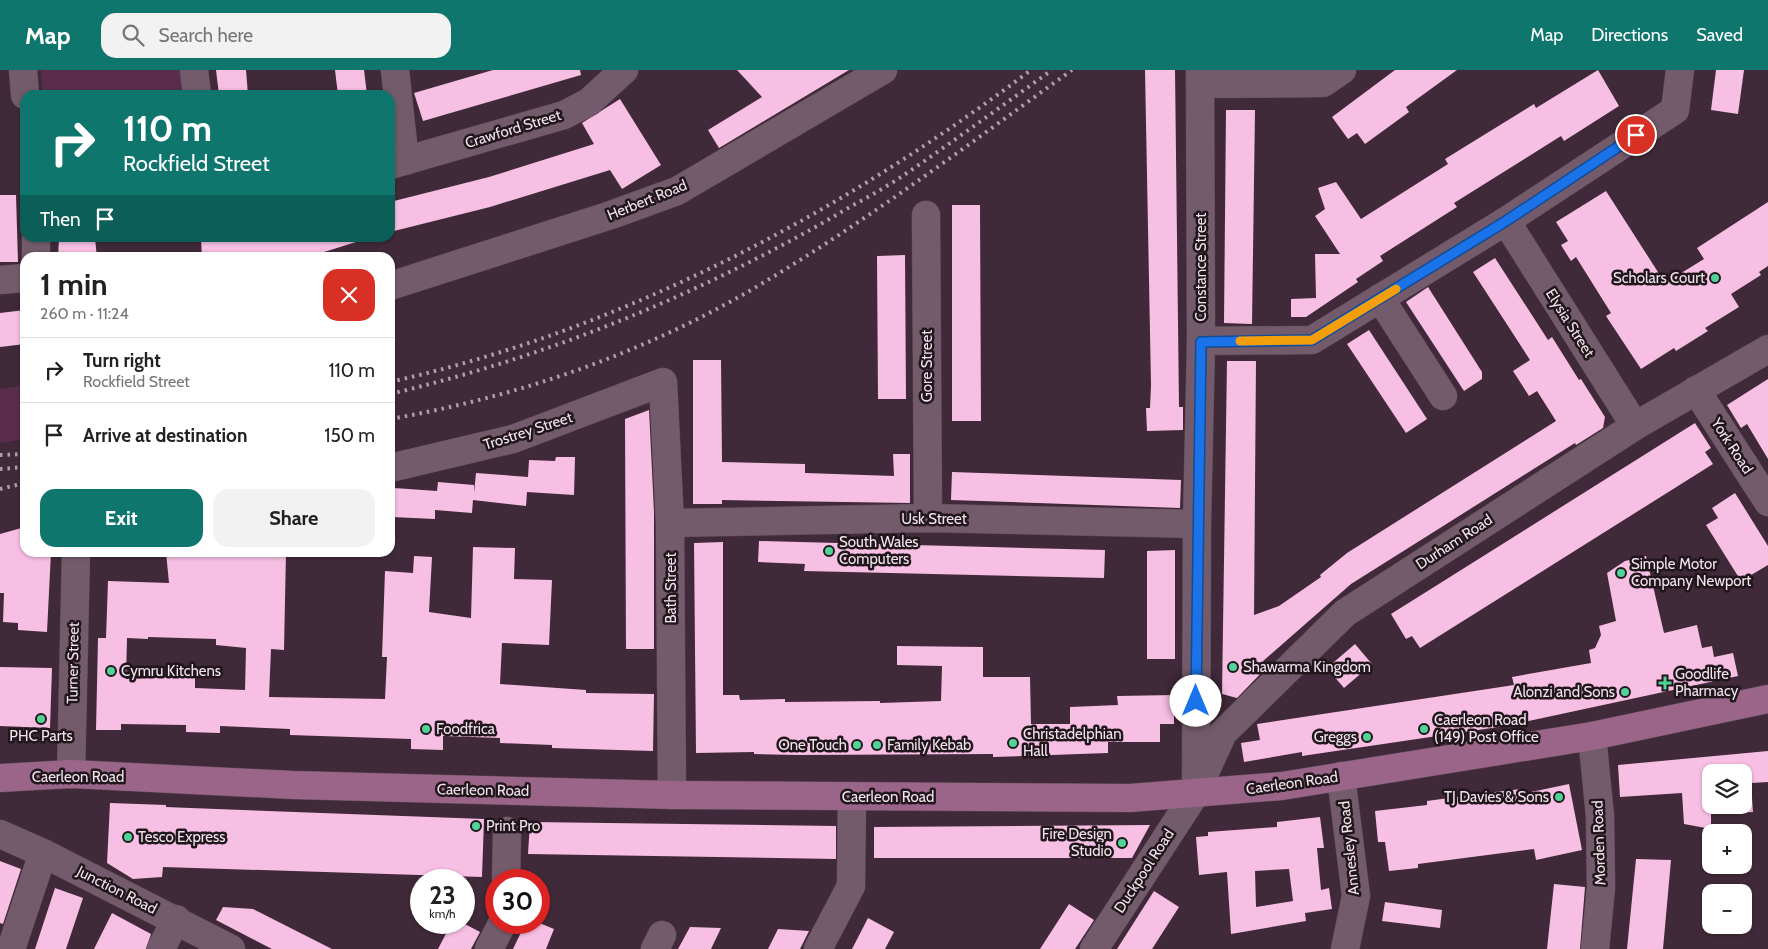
<!DOCTYPE html>
<html lang="en">
<head>
<meta charset="utf-8">
<style>
  body { margin:0; font-family:Cabin,sans-serif; background:#f2f2f2; color:#222; height:100vh; display:flex; flex-direction:column; font-size:19px; white-space:nowrap }
  * { box-sizing:border-box; margin:0 }
  p { font-size:16px; color:#767676 }
  .icon { flex:none; width:28px; height:28px; fill:none; stroke:currentColor; stroke-width:2; stroke-linecap:round; stroke-linejoin:round }
  .map { position:relative; flex:1; overflow:hidden }
  .sheet { position:absolute; left:20px; top:182px; width:375px; height:305px; display:flex; flex-direction:column; background:#fff; border-radius:15px; box-shadow:0 1px 4px #0004 }
  .sheet>* { flex:none }
  .hud { position:absolute; left:20px; top:20px; width:375px; height:152px; border-radius:15px; box-shadow:0 1px 4px #0004; background:#0f766e; color:#fff; overflow:hidden }
  .buttons { position:absolute; left:1702px; top:694px; display:grid; gap:10px }
  .buttons a { display:grid; place-items:center; width:50px; height:50px; border-radius:10px; background:#fff; box-shadow:0 1px 4px #0004; font-size:25px }
  .speed { position:absolute; left:410px; top:799px; display:flex; gap:10px; font-size:25px; font-weight:700; text-align:center }
  .speed>* { display:grid; place-content:center; width:65px; height:65px; border-radius:50%; background:#fff; box-shadow:0 1px 4px #0004; line-height:1 }
  .speed small { font-size:12px; font-weight:400 }
  .speed .limit { border:8px solid #d22; background:#fff; color:#111 }
  .pin { position:absolute; display:grid; place-items:center; width:42px; height:42px; color:#fff; margin:-21px; border:2px solid #fff; border-radius:50%; box-shadow:0 1px 5px #0007 }
  .me { position:absolute; width:55px; margin:-28px; rotate:0deg; stroke-linejoin:round; filter:drop-shadow(0 0 4px #0008) }
  .turn { display:flex; align-items:center; gap:18px; height:105px; padding:0 20px; font-size:22px }
  .turn .icon { width:65px; height:65px; stroke-width:2.5 }
  .turn b { display:block; font-size:35px; line-height:42px }
  .then { display:flex; align-items:center; height:48px; padding:0 20px; background:#0003; gap:10px; font-size:19px }
  .round { display:grid; place-items:center; flex:none; width:52px; height:52px; border-radius:15px; background:#f2f2f2 }
  .overview { display:flex; align-items:center; justify-content:space-between; height:85px; padding:0 20px }
  h1 { font-size:30px; font-weight:700; line-height:38px }
  .action { display:flex; gap:10px; margin-top:auto; padding:10px 20px }
  .action a { flex:1; height:58px; border-radius:15px; background:#0f766e; color:#fff; font-size:20px; font-weight:700; line-height:58px; text-align:center }
  .action a+a { background:#f2f2f2; color:#222 }
  ul { padding:0; list-style:none }
  li { display:flex; align-items:center; gap:15px; height:65px; padding:0 20px; border-top:1px solid #e0e0e0 }
  li div { flex:1 }
  li b { display:block; font-size:19px }
  li em { font-style:normal }
  header { display:flex; align-items:center; gap:30px; box-sizing:border-box; height:70px; padding:0 25px; background:#0f766e; color:#fff }
  header strong { font-size:24px }
  nav { display:flex; gap:28px; margin-inline-start:auto; font-size:18px }
  .search { width:350px; height:45px; background:#f2f2f2; display:flex; align-items:center; gap:12px; box-sizing:border-box; padding:0 18px; border-radius:15px; color:#767676; font-size:19px }
  .map>svg:first-child { display:block }
  .green { fill:#5a2d4c }
  .building { fill:#f8bfe4; fill-rule:evenodd }
  .lines { fill:none; stroke-linecap:round; stroke-linejoin:round }
  .minor-casing { stroke:#5b4854; stroke-width:29 }
  .major-casing { stroke:#5b4854; stroke-width:29 }
  .minor { stroke:#745b6b; stroke-width:28 }
  .major { stroke:#9a6589; stroke-width:28 }
  .rail { stroke:#b09ea9; stroke-width:4; stroke-dasharray:2.5 5; stroke-linecap:butt }
  .route-casing { stroke:#114b97; stroke-width:12 }
  .route { stroke:#1a73e8; stroke-width:9 }
  .slow { stroke:#f59e0b; stroke-width:9 }
  .poi-dot { fill:#51d397; stroke:#20161c; stroke-width:2 }
  .labels { text-anchor:middle; dominant-baseline:central; stroke-width:5; stroke-linejoin:round; paint-order:stroke }
  .street-label { font-size:15px; fill:#f2e3ec; stroke:#20161c }
  .poi-label { font-size:15px; fill:#f2e3ec; stroke:#20161c; text-anchor:start }
</style>
</head>
<body>
<header>
<strong>Map</strong>
<div class="search"><svg class="icon" aria-label="search" viewBox="0 0 24 24"><circle cx="10" cy="10" r="6"/><path d="M15 15l6 6"/></svg>Search here</div>
<nav><a>Map</a><a>Directions</a><a>Saved</a></nav>
</header>
<div class="map">
<svg width="1768" height="879" viewBox="0 0 1768 879">
  <rect width="100%" height="100%" fill="#402938"/>
  <g class="green">
    <polygon points="41,0 180,0 183,25 43,25"/>
    <polygon points="25,315 25,369 0,373 0,319"/>
  </g>
  <g class="building">
    <polygon points="216,0 246,0 248,25 219,25"/>
    <polygon points="335,0 364,0 367,25 338,25"/>
    <polygon points="493,0 580,0 581,5 423,51 414,23"/>
    <polygon points="737,0 849,0 719,78 708,60 762,27"/>
    <polygon points="1145,0 1175,0 1179,337 1183,337 1183,360 1147,361 1146,338 1150,338 1151,315"/>
    <polygon points="1395,0 1457,0 1406,37 1409,42 1365,74 1357,63 1348,69 1332,47"/>
    <polygon points="1598,0 1619,36 1564,71 1561,66 1454,133 1457,137 1380,186 1383,191 1356,209 1358,212 1306,247 1291,247 1291,229 1316,228 1315,184 1340,184 1315,146 1325,139 1318,118 1336,112 1361,149 1448,94 1445,89 1466,76 1534,34 1536,38"/>
    <polygon points="1716,0 1744,0 1738,44 1711,40"/>
    <polygon points="620,29 661,95 622,119 610,100 490,137 390,162 390,132 489,107 594,74 582,53"/>
    <polygon points="1226,40 1255,40 1252,254 1224,253"/>
    <polygon points="1606,121 1665,213 1704,189 1697,178 1768,132 1768,196 1759,202 1761,205 1731,224 1739,237 1705,258 1708,261 1676,281 1674,278 1641,299 1606,246 1611,243 1576,187 1571,191 1561,175 1568,171 1556,152"/>
    <polygon points="0,125 16,125 18,192 0,192"/>
    <polygon points="952,135 980,135 981,351 952,351"/>
    <polygon points="69,168 95,168 97,188 58,188 59,169"/>
    <polygon points="201,168 356,168 356,172 305,188 202,188"/>
    <polygon points="905,185 906,329 878,329 877,186"/>
    <polygon points="1495,188 1548,270 1552,267 1579,310 1581,309 1605,347 1603,358 1576,375 1575,373 1351,514 1263,591 1268,596 1237,628 1222,624 1227,291 1256,291 1254,545 1279,536 1321,507 1320,505 1347,483 1556,351 1537,321 1529,326 1513,301 1530,290 1473,202"/>
    <polygon points="1428,217 1482,302 1482,309 1464,321 1406,232"/>
    <polygon points="25,240 25,274 0,277 0,243"/>
    <polygon points="1369,260 1427,349 1406,363 1347,274"/>
    <polygon points="693,290 721,290 722,392 805,394 805,403 894,406 893,384 910,384 910,433 722,430 722,434 693,434"/>
    <polygon points="1768,309 1768,389 1747,354 1741,358 1727,335"/>
    <polygon points="649,340 654,442 654,579 626,579 625,349"/>
    <polygon points="1695,353 1711,378 1705,382 1713,394 1420,578 1412,566 1406,569 1391,544"/>
    <polygon points="556,387 575,387 574,425 527,422 526,436 473,430 472,443 435,440 435,449 392,447 394,418 437,421 438,412 474,415 474,423 476,403 528,407 529,390 555,391"/>
    <polygon points="952,402 1181,410 1180,438 951,430"/>
    <polygon points="1735,423 1768,476 1768,495 1741,511 1706,455 1718,448 1712,438"/>
    <polygon points="25,457 25,482 51,482 47,562 18,560 18,553 3,552 4,523 0,523 0,464"/>
    <polygon points="759,471 1105,480 1104,508 804,501 805,494 758,492"/>
    <polygon points="723,472 723,625 739,625 740,630 785,629 785,632 880,631 880,633 941,631 942,596 897,595 897,576 983,577 983,607 1030,607 1031,654 1070,654 1070,637 1118,635 1117,626 1174,625 1174,654 1160,654 1160,672 1108,672 1108,683 993,687 993,684 797,685 754,684 754,682 696,683 694,473"/>
    <path d="M 473,477 L 515,478 L 514,509 L 552,510 L 549,575 L 502,573 L 500,614 L 586,620 L 586,623 L 654,624 L 653,681 L 552,678 L 552,675 L 500,673 L 500,668 L 443,666 L 443,680 L 411,679 L 411,669 L 290,665 L 290,659 L 220,656 L 220,663 L 186,662 L 186,655 L 121,654 L 121,660 L 96,660 L 98,568 L 106,568 L 108,511 L 169,513 L 166,482 L 286,482 L 284,580 L 271,579 L 269,627 L 385,629 L 387,587 L 382,587 L 385,501 L 413,503 L 414,486 L 432,487 L 429,542 L 471,548 ZM 148,567 L 216,569 L 216,575 L 246,578 L 245,620 L 195,618 L 195,604 L 173,604 L 173,607 L 126,609 L 127,568 L 148,569 Z"/>
    <polygon points="1175,480 1175,589 1147,589 1147,481"/>
    <polygon points="1646,486 1664,563 1697,555 1702,578 1712,576 1714,587 1733,583 1738,606 1505,656 1302,686 1302,682 1244,692 1241,673 1260,670 1257,654 1514,615 1512,607 1591,593 1589,580 1595,578 1601,565 1599,556 1616,551 1607,503 1625,491"/>
    <polygon points="1355,574 1372,594 1344,618 1327,598"/>
    <polygon points="0,597 52,598 50,658 0,656"/>
    <path d="M 1768,681 L 1768,712 L 1751,713 L 1753,742 L 1711,744 L 1711,759 L 1684,754 L 1682,723 L 1620,727 L 1618,695 ZM 1711,702 L 1744,702 L 1744,735 L 1711,735 Z"/>
    <polygon points="1569,714 1582,780 1536,790 1534,779 1418,794 1418,798 1389,801 1385,772 1378,772 1375,741 1427,735 1427,731 1478,724 1521,719 1522,724"/>
    <polygon points="110,733 166,735 166,737 190,738 484,749 482,807 163,797 162,807 133,809 107,793"/>
    <path d="M 1320,747 L 1324,778 L 1317,778 L 1321,820 L 1329,818 L 1332,839 L 1305,843 L 1306,851 L 1231,864 L 1227,802 L 1199,805 L 1196,767 L 1208,766 L 1208,762 L 1277,757 L 1277,752 ZM 1289,799 L 1293,831 L 1256,837 L 1255,801 Z"/>
    <polygon points="530,752 836,756 836,789 528,784"/>
    <polygon points="1150,755 1132,788 874,788 874,757"/>
    <polygon points="1636,789 1671,790 1663,879 1627,879"/>
    <polygon points="0,791 21,799 3,854 0,853"/>
    <polygon points="1554,814 1585,817 1580,879 1547,879"/>
    <polygon points="55,818 83,828 66,879 35,879"/>
    <polygon points="1154,821 1179,837 1152,879 1117,879"/>
    <polygon points="1385,832 1442,840 1440,858 1382,851"/>
    <polygon points="1069,834 1094,850 1075,879 1040,879"/>
    <polygon points="223,837 253,839 332,879 272,879 216,850"/>
    <polygon points="112,843 151,864 146,879 94,879"/>
    <polygon points="868,848 894,862 885,879 852,879"/>
    <polygon points="452,852 461,852 480,862 471,879 438,879"/>
    <polygon points="526,852 537,852 554,859 546,879 513,879"/>
    <polygon points="690,857 721,858 711,879 678,879"/>
    <polygon points="778,859 809,861 800,879 768,879"/>
  </g>
  <g class="lines">
    <g class="minor-casing">
      <g id="minor">
        <polyline points="23,0 25,25"/>
        <polyline points="194,0 197,25"/>
        <polyline points="395,0 405,91"/>
        <polyline points="1200,14 1323,13 1342,0"/>
        <polyline points="390,95 564,45 589,32 624,0"/>
        <polyline points="926,145 928,448"/>
        <polyline points="1506,151 1635,356"/>
        <polyline points="36,168 36,188"/>
        <polyline points="0,210 25,208"/>
        <polyline points="390,216 611,145 677,121 883,0"/>
        <polyline points="1380,228 1443,326"/>
        <polyline points="1201,271 1312,270 1506,151 1675,40 1680,0"/>
        <polyline points="1696,320 1768,432"/>
        <polyline points="390,398 513,369 663,312 670,453 672,725"/>
        <polyline points="670,453 928,448 1197,454"/>
        <polyline points="1592,666 1600,746 1601,818 1595,879"/>
        <polyline points="71,704 76,482"/>
        <polyline points="1341,706 1356,826 1345,879"/>
        <polyline points="1196,715 1197,454 1201,271 1200,0"/>
        <polyline points="0,764 43,783 231,879"/>
        <polyline points="506,810 507,761"/>
        <polyline points="11,879 43,783"/>
        <polyline points="161,879 176,849"/>
        <polyline points="489,879 503,852"/>
        <polyline points="655,879 662,865"/>
        <polyline points="818,879 851,816 852,727"/>
        <polyline points="1094,879 1195,724 1223,663 1345,543 1635,356 1768,279"/>
      </g>
    </g>
    <g class="major-casing">
      <polyline id="major" points="0,708 71,704 293,715 672,725 1130,728 1282,716 1592,666 1768,629"/>
    </g>
    <use href="#minor" class="minor"/>
    <use href="#major" class="major"/>
    <g class="rail">
      <path d="M 390,312 C 625,259 840,144 1031,0"/>
      <path d="M 390,324 C 546,287 694,227 833,147 C 856,133 882,120 904,105 C 954,71 1003,35 1052,0"/>
      <path d="M 390,349 C 523,326 656,279 771,208 C 875,145 973,71 1072,0"/>
      <polyline points="0,385 25,384"/>
      <polyline points="0,399 25,397"/>
      <polyline points="0,419 25,413"/>
    </g>
  </g>
  <g class="lines">
    <g class="route-casing">
      <polyline id="route" points="1196,631 1201,272 1312,270 1506,151 1636,65"/>
    </g>
    <use href="#route" class="route"/>
    <polyline class="slow" points="1240,271 1312,270 1396,219"/>
  </g>
  <g class="poi-dot">
    <circle cx="1715" cy="208" r="5"/>
    <circle cx="829" cy="481" r="5"/>
    <circle cx="1621" cy="503" r="5"/>
    <circle cx="1233" cy="597" r="5"/>
    <circle cx="111" cy="601" r="5"/>
    <path d="M1662.5 605.5h5v5h5v5h-5v5h-5v-5h-5v-5h5z"/>
    <circle cx="1625" cy="622" r="5"/>
    <circle cx="41" cy="649" r="5"/>
    <circle cx="426" cy="659" r="5"/>
    <circle cx="1424" cy="659" r="5"/>
    <circle cx="1367" cy="667" r="5"/>
    <circle cx="1013" cy="673" r="5"/>
    <circle cx="857" cy="675" r="5"/>
    <circle cx="877" cy="675" r="5"/>
    <circle cx="1559" cy="727" r="5"/>
    <circle cx="476" cy="756" r="5"/>
    <circle cx="128" cy="767" r="5"/>
    <circle cx="1122" cy="773" r="5"/>
  </g>
  <g class="labels">
    <g class="street-label">
      <text transform="translate(513 59) rotate(-17)">Crawford Street</text>
      <text transform="translate(647 130) rotate(-22)">Herbert Road</text>
      <text transform="translate(1201 197) rotate(-90)">Constance Street</text>
      <text transform="translate(1570 253) rotate(58)">Elysia Street</text>
      <text transform="translate(927 296) rotate(-90)">Gore Street</text>
      <text transform="translate(528 361) rotate(-18)">Trostrey Street</text>
      <text transform="translate(1732 376) rotate(57)">York Road</text>
      <text x="934" y="449">Usk Street</text>
      <text transform="translate(1454 472) rotate(-33)">Durham Road</text>
      <text transform="translate(671 518) rotate(-90)">Bath Street</text>
      <text transform="translate(73 593) rotate(-89)">Turner Street</text>
      <text x="78" y="707">Caerleon Road</text>
      <text transform="translate(1292 713) rotate(-8)">Caerleon Road</text>
      <text transform="translate(483 720) rotate(1)">Caerleon Road</text>
      <text x="888" y="727">Caerleon Road</text>
      <text transform="translate(1599 773) rotate(-92)">Morden Road</text>
      <text transform="translate(1349 778) rotate(-96)">Annesley Road</text>
      <text transform="translate(1144 801) rotate(-57)">Duckpool Road</text>
      <text transform="translate(117 820) rotate(27)">Junction Road</text>
    </g>
    <g class="poi-label">
      <text x="1705" y="208" text-anchor="end">Scholars Court</text>
      <text x="839" y="472">South Wales<tspan x="839" dy="17">Computers</tspan></text>
      <text x="1631" y="494">Simple Motor<tspan x="1631" dy="17">Company Newport</tspan></text>
      <text x="1243" y="597">Shawarma Kingdom</text>
      <text x="121" y="601">Cymru Kitchens</text>
      <text x="1675" y="604">Goodlife<tspan x="1675" dy="17">Pharmacy</tspan></text>
      <text x="1615" y="622" text-anchor="end">Alonzi and Sons</text>
      <text x="1434" y="650">Caerleon Road<tspan x="1434" dy="17">(149) Post Office</tspan></text>
      <text x="436" y="659">Foodfrica</text>
      <text x="1023" y="664">Christadelphian<tspan x="1023" dy="17">Hall</tspan></text>
      <text x="41" y="666" text-anchor="middle">PHC Parts</text>
      <text x="1357" y="667" text-anchor="end">Greggs</text>
      <text x="847" y="675" text-anchor="end">One Touch</text>
      <text x="887" y="675">Family Kebab</text>
      <text x="1549" y="727" text-anchor="end">TJ Davies &amp; Sons</text>
      <text x="486" y="756">Print Pro</text>
      <text x="1112" y="764" text-anchor="end">Fire Design<tspan x="1112" dy="17">Studio</tspan></text>
      <text x="138" y="767">Tesco Express</text>
    </g>
  </g>
</svg>
<div class="buttons">
<a><svg class="icon" aria-label="layers" viewBox="0 0 24 24"><path d="M12 4l9 5-9 5-9-5zM3 14l9 5 9-5"/></svg></a>
<a>+</a>
<a>−</a>
</div>
<div class="speed"><div>23<small>km/h</small></div><div class="limit">30</div></div>
<div class="pin" style="left:1636px;top:65px;background:#d93025"><svg class="icon" aria-label="arrive" viewBox="0 0 24 24"><path d="M6 21V4h12l-3 4 3 4H6"/></svg></div>
<svg class="me" style="left:1196px;top:631px" viewBox="-20 -20 40 40"><circle r="19" fill="#fff"/><path d="M0-13L10 11 0 6-10 11z" fill="#1a73e8"/></svg>
<div class="hud">
<div class="turn"><svg class="icon" aria-label="right" viewBox="0 0 24 24"><path d="M7 20v-9h11M14 6l5 5-5 5"/></svg><div><b>110 m</b>Rockfield Street</div></div>
<div class="then">Then<svg class="icon" aria-label="arrive" viewBox="0 0 24 24"><path d="M6 21V4h12l-3 4 3 4H6"/></svg></div>
</div>
<section class="sheet">
<div class="overview"><div><h1>1 min</h1><p>260 m · 11:24</p></div><a class="round" style="background:#d93025;color:#fff"><svg class="icon" aria-label="close" viewBox="0 0 24 24"><path d="M6 6l12 12M18 6L6 18"/></svg></a></div>
<ul>
<li><svg class="icon" aria-label="right" viewBox="0 0 24 24"><path d="M7 20v-9h11M14 6l5 5-5 5"/></svg><div><b>Turn right</b><p>Rockfield Street</p></div><em>110 m</em></li>
<li><svg class="icon" aria-label="arrive" viewBox="0 0 24 24"><path d="M6 21V4h12l-3 4 3 4H6"/></svg><div><b>Arrive at destination</b></div><em>150 m</em></li>
</ul>
<div class="action"><a>Exit</a><a>Share</a></div>
</section>
</div>
</body>
</html>
